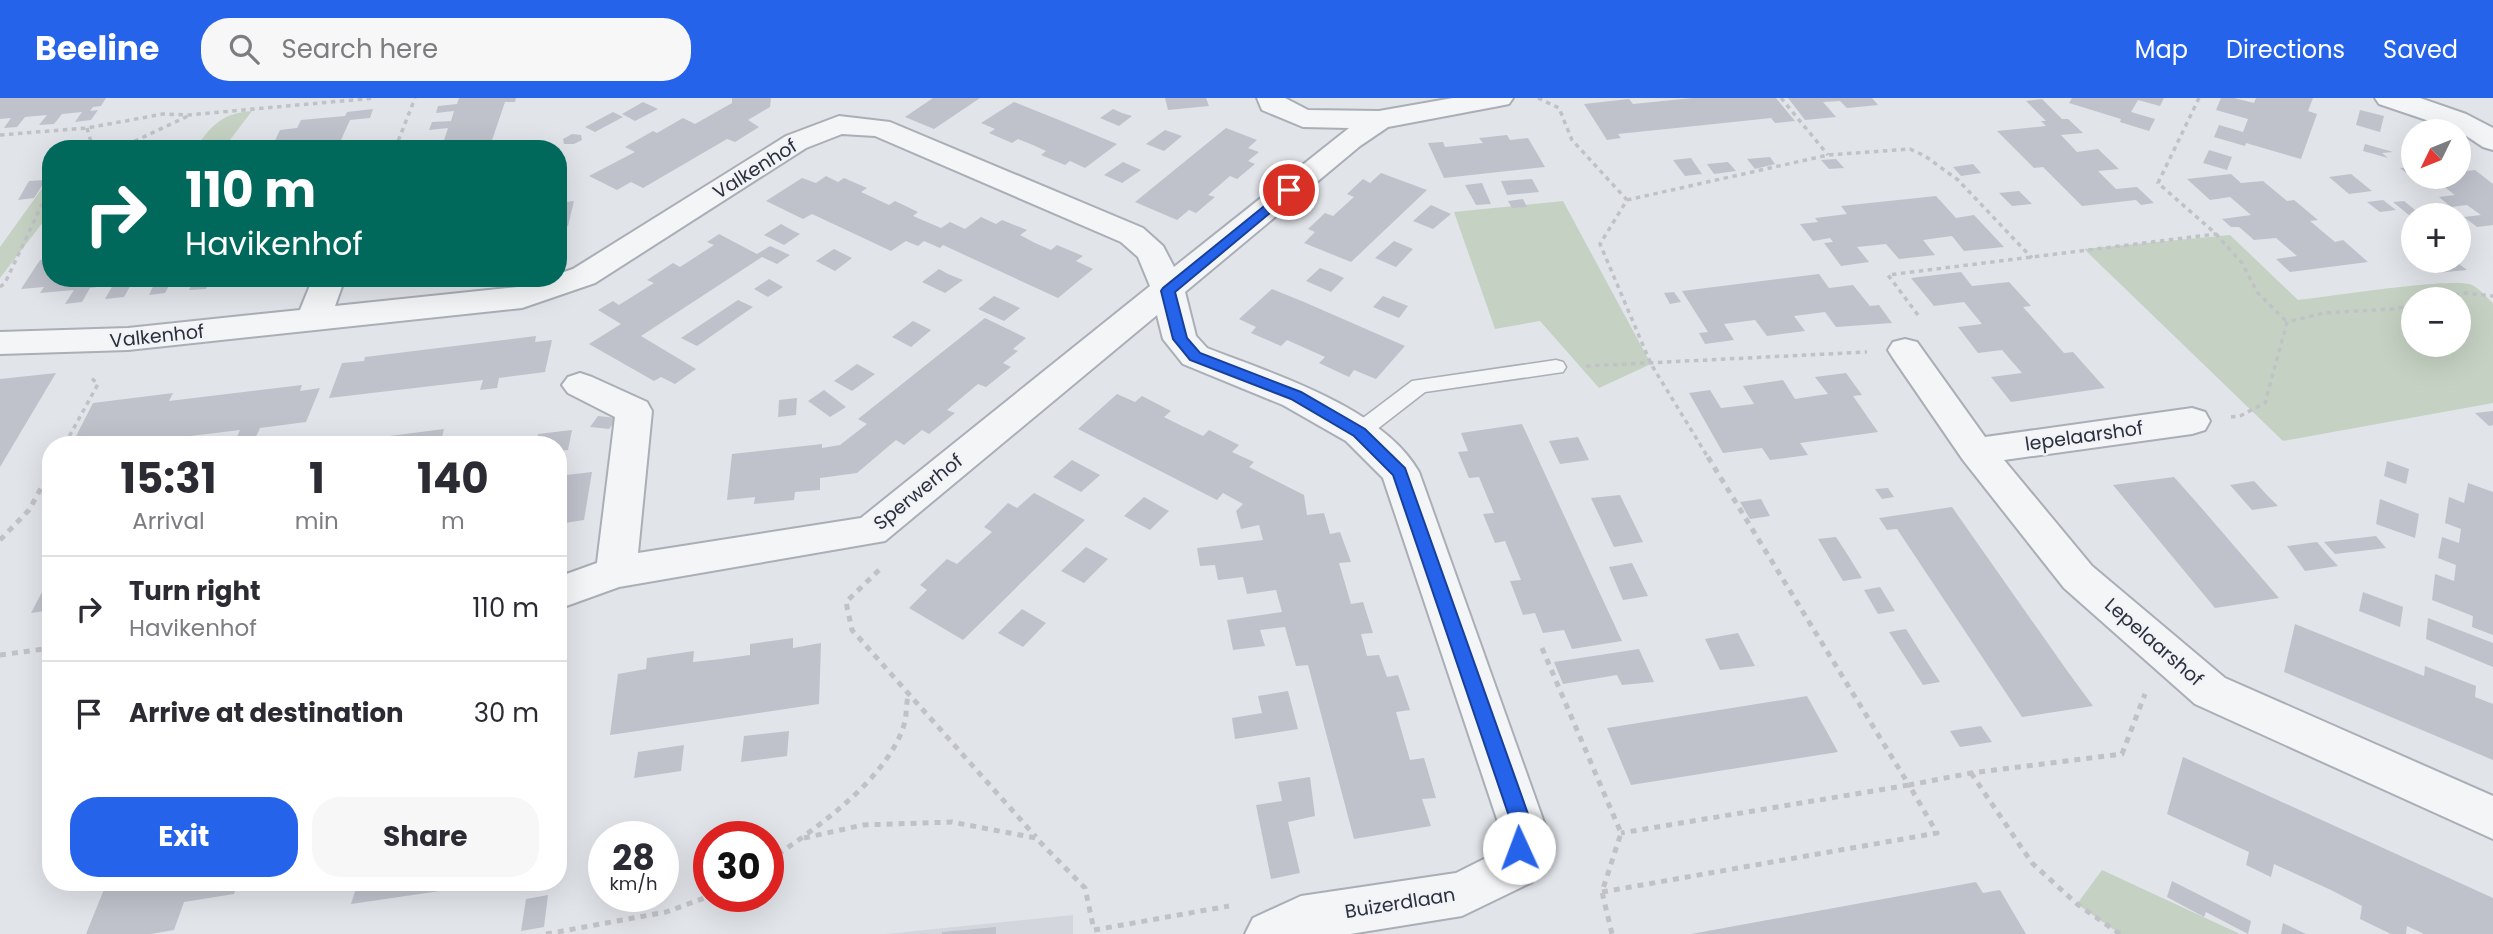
<!DOCTYPE html>
<html lang="en">
<head>
<meta charset="utf-8">
<style>
  body { margin:0; font-family:Poppins,sans-serif; background:#f7f7f7; color:#2b2b33; height:100vh; display:flex; flex-direction:column; font-size:26px; white-space:nowrap }
  * { box-sizing:border-box; margin:0 }
  p { font-size:23px; color:#7c7c81 }
  .icon { flex:none; width:38px; height:38px; fill:none; stroke:currentColor; stroke-width:2; stroke-linecap:round; stroke-linejoin:round }
  .map { position:relative; flex:1; overflow:hidden }
  .details { position:absolute; left:42px; top:338px; width:525px; height:455px; display:flex; flex-direction:column; background:#fff; border-radius:28px; box-shadow:0 7px 28px #0002 }
  .details>* { flex:none }
  .top-card { position:absolute; left:42px; top:42px; width:525px; height:147px; border-radius:28px; box-shadow:0 7px 28px #0002; background:#00695c; color:#fff; overflow:hidden }
  .needle { width:46px; rotate:227deg }
  .controls { position:absolute; left:2401px; top:21px; display:grid; gap:14px }
  .controls a { display:grid; place-items:center; width:70px; height:70px; border-radius:50%; background:#fff; box-shadow:0 7px 28px #0002; font-size:35px }
  .speed { position:absolute; left:588px; top:723px; display:flex; gap:14px; font-size:35px; font-weight:700; text-align:center }
  .speed>* { display:grid; place-content:center; width:91px; height:91px; border-radius:50%; background:#fff; box-shadow:0 7px 28px #0002; line-height:1 }
  .speed small { font-size:18px; font-weight:400 }
  .speed .limit { border:10px solid #d22; background:#fff; color:#111 }
  .pin { position:absolute; display:grid; place-items:center; width:60px; height:60px; color:#fff; margin:-30px; border:4px solid #fff; border-radius:50%; box-shadow:0 2px 7px #0007 }
  .me { position:absolute; width:77px; margin:-38px; rotate:358deg; stroke-linejoin:round; filter:drop-shadow(0 0 5px #0008) }
  .turn { display:flex; align-items:center; gap:24px; height:147px; padding:0 28px; font-size:32px }
  .turn .icon { width:91px; height:91px; stroke-width:2.5 }
  .turn b { display:block; font-size:49px; line-height:60px }
  .eta { display:flex; justify-content:space-evenly; align-items:center; height:119px; text-align:center }
  .eta b { font-size:42px; font-weight:700; line-height:49px }
  .primary-button { display:flex; gap:14px; margin-top:auto; padding:14px 28px }
  .primary-button a { flex:1; height:80px; border-radius:28px; background:#2563eb; color:#fff; font-size:28px; font-weight:700; line-height:80px; text-align:center }
  .primary-button a+a { background:#f7f7f7; color:#2b2b33 }
  ul { padding:0; list-style:none }
  li { display:flex; align-items:center; gap:21px; height:105px; padding:0 28px; border-top:2px solid #e1e1e2 }
  li div { flex:1 }
  li b { display:block; font-size:26px }
  li em { font-style:normal }
  header { display:flex; align-items:center; gap:42px; box-sizing:border-box; height:98px; padding:0 35px; background:#2563eb; color:#fff }
  header strong { font-size:33px }
  nav { display:flex; gap:38px; margin-inline-start:auto; font-size:24px }
  .search { width:490px; height:63px; background:#f7f7f7; display:flex; align-items:center; gap:18px; box-sizing:border-box; padding:0 24px; border-radius:28px; color:#7c7c81; font-size:26px }
  .map>svg:first-child { display:block }
  .built { fill:#d4d6de }
  .green { fill:#c5d2c3; fill-rule:evenodd }
  .building { fill:#bfc2cb }
  .lines { fill:none; stroke-linecap:round; stroke-linejoin:round }
  .service-casing { stroke:#aaaeb6; stroke-width:3 }
  .minor-casing { stroke:#aaaeb6; stroke-width:4 }
  .path-far1 { stroke:#c0c2c7; stroke-width:3.5; stroke-dasharray:4.5 4.5; stroke-linecap:butt }
  .path { stroke:#c0c2c7; stroke-width:5; stroke-dasharray:6 6; stroke-linecap:butt }
  .service { fill:#f4f5f7; fill-rule:evenodd }
  .minor { fill:#f4f5f7; fill-rule:evenodd }
  .route { fill:#2563eb; stroke:#184099; stroke-width:2 }
  .labels { text-anchor:middle; dominant-baseline:central; stroke-width:5; stroke-linejoin:round; paint-order:stroke }
  .street-label { font-size:19px; fill:#2b303f; stroke:#f1f3f6 }
</style>
</head>
<body>
<header>
<strong>Beeline</strong>
<div class="search"><svg class="icon" aria-label="search" viewBox="0 0 24 24"><circle cx="10" cy="10" r="6"/><path d="M15 15l6 6"/></svg>Search here</div>
<nav><a>Map</a><a>Directions</a><a>Saved</a></nav>
</header>
<div class="map">
<svg width="2493" height="836" viewBox="0 0 2493 836">
  <rect width="100%" height="100%" fill="#e1e4e9"/>
  <polygon class="built" points="1073,817 1073,836 886,836"/>
  <g class="green">
    <path d="M 252,13 L 223,51 L 195,51 C 211,27 223,15 252,13 Z"/>
    <polygon points="48,82 51,82 51,121 43,124 0,180 0,149"/>
    <polygon points="1563,103 1651,266 1599,290 1540,223 1495,231 1454,114"/>
    <path d="M 2230,137 L 2298,202 C 2329,199 2452,179 2472,187 C 2479,190 2487,200 2493,205 L 2493,305 L 2283,343 L 2084,151 ZM 2459,201 L 2459,247 L 2413,247 L 2413,201 Z"/>
    <polygon points="2102,772 2240,836 2120,836 2077,806"/>
  </g>
  <g class="building">
    <polygon points="0,0 106,0 101,8 93,9 90,13 98,12 91,22 75,24 82,14 62,16 54,26 39,27 47,17 25,19 17,29 4,30 11,20 0,21"/>
    <polygon points="459,0 516,0 515,4 505,4 489,51 420,51 424,43 444,42 448,30 429,32 432,24 451,23 454,13 436,15 438,8 457,6"/>
    <polygon points="732,0 771,0 770,9 748,22 759,29 735,44 727,41 643,90 631,84 617,92 589,78 635,54 625,49 653,33 657,35 683,20 695,26 732,5"/>
    <polygon points="933,0 980,0 934,31 905,19"/>
    <polygon points="1165,0 1206,0 1209,8 1168,12"/>
    <polygon points="1693,0 1776,0 1795,23 1775,25 1771,20 1743,23 1618,36 1621,40 1607,42 1584,6 1629,1 1633,6"/>
    <polygon points="1788,0 1872,0 1878,7 1847,10 1840,3 1823,4 1836,19 1805,22"/>
    <polygon points="2072,0 2164,0 2160,8 2138,2 2131,14 2155,21 2149,33 2120,24 2121,21 2069,5"/>
    <polygon points="2221,0 2234,0 2254,5 2256,0 2313,0 2308,13 2317,16 2301,61 2246,45 2245,48 2214,39 2219,27 2243,34 2248,21 2216,12"/>
    <polygon points="2042,1 2062,21 2068,21 2083,35 2061,37 2077,54 2098,51 2119,71 2098,73 2116,91 2137,89 2154,105 2141,107 2136,102 2082,108 2043,69 2034,70 1997,33 2046,28 2041,23 2046,23 2026,3"/>
    <polygon points="643,4 658,11 635,23 622,16"/>
    <polygon points="1014,4 1064,24 1117,46 1085,70 1070,63 1065,67 1041,57 1046,53 1033,47 1018,41 1012,45 989,35 995,31 981,25"/>
    <polygon points="373,11 370,20 350,22 337,51 271,51 280,32 297,30 301,22 345,18 347,14"/>
    <polygon points="1113,11 1122,15 1132,18 1119,28 1100,20"/>
    <polygon points="2360,12 2384,18 2380,34 2356,27"/>
    <polygon points="613,14 623,19 595,34 585,29"/>
    <polygon points="1226,30 1257,42 1248,50 1259,54 1248,63 1255,66 1237,81 1230,78 1208,97 1215,99 1196,115 1189,112 1177,122 1135,104"/>
    <polygon points="1165,32 1182,38 1164,53 1146,46"/>
    <polygon points="572,36 581,37 582,42 574,46 564,46 563,41"/>
    <polygon points="1507,37 1510,42 1528,40 1545,69 1444,80 1428,45 1443,44 1445,49 1483,45 1479,40"/>
    <polygon points="2365,46 2393,54 2382,55 2388,60 2363,53"/>
    <polygon points="2209,52 2232,59 2227,72 2203,65"/>
    <polygon points="1770,59 1775,66 1755,71 1747,61"/>
    <polygon points="1691,60 1702,76 1685,78 1673,62"/>
    <polygon points="1836,61 1844,70 1829,71 1821,62"/>
    <polygon points="1123,64 1141,72 1122,85 1104,77"/>
    <polygon points="1728,64 1736,73 1714,76 1707,66"/>
    <polygon points="1973,66 1981,75 1961,78 1953,69"/>
    <polygon points="2413,69 2413,79 2459,79 2459,74 2475,72 2493,86 2493,127 2477,129 2464,119 2481,117 2467,107 2451,109 2439,99 2455,97 2442,87 2425,89 2400,70"/>
    <polygon points="1381,75 1427,92 1351,164 1304,145 1315,134 1308,131 1325,115 1333,118 1354,99 1347,96 1363,81 1370,85"/>
    <polygon points="2231,76 2241,85 2263,83 2287,103 2294,102 2318,122 2310,123 2335,144 2343,142 2368,164 2290,174 2276,161 2297,158 2276,140 2254,142 2239,129 2231,129 2222,121 2251,117 2230,99 2210,102 2187,81"/>
    <polygon points="2351,76 2372,93 2349,96 2329,79"/>
    <polygon points="826,78 838,84 844,80 867,90 861,94 889,107 895,103 918,114 913,118 941,130 950,124 965,131 981,119 996,126 1002,122 1027,132 1020,137 1035,145 1051,152 1057,147 1083,158 1076,163 1093,171 1058,200 943,147 940,150 924,143 918,148 906,143 891,153 812,116 803,121 766,103 802,80 816,85"/>
    <polygon points="1532,81 1539,94 1507,97 1501,83"/>
    <polygon points="46,82 34,100 18,102 29,83"/>
    <polygon points="1482,85 1491,106 1476,107 1465,87"/>
    <polygon points="2019,93 2032,106 2012,108 1999,95"/>
    <polygon points="1936,98 1956,120 1974,117 2004,149 1964,153 1952,138 1937,140 1923,142 1935,157 1899,161 1886,146 1857,149 1869,164 1841,168 1824,145 1833,144 1830,140 1813,143 1800,126 1818,124 1815,120 1847,116 1841,108"/>
    <polygon points="1523,101 1527,109 1512,110 1508,103"/>
    <polygon points="2383,102 2396,112 2380,114 2367,104"/>
    <polygon points="574,103 568,128 558,129 558,105"/>
    <polygon points="2404,103 2421,117 2410,118 2393,104"/>
    <polygon points="1431,107 1451,116 1433,131 1413,123"/>
    <polygon points="781,126 790,131 800,136 784,147 764,137"/>
    <polygon points="719,136 757,156 770,148 790,157 777,166 762,159 641,238 696,271 675,286 661,279 654,283 589,246 621,226 598,212 613,203 619,207 654,185 647,182 673,165 680,169 714,147 707,144"/>
    <polygon points="1394,143 1413,151 1396,169 1375,160"/>
    <polygon points="834,151 852,160 835,173 816,163"/>
    <polygon points="51,161 51,180 173,180 165,195 149,197 156,182 132,185 124,199 105,201 113,187 90,190 82,204 65,206 74,192 40,195 44,189 21,191 40,162"/>
    <polygon points="2422,163 2455,163 2467,172 2437,175"/>
    <polygon points="1320,170 1333,175 1344,180 1331,194 1306,183"/>
    <polygon points="939,171 948,176 963,182 945,195 922,184"/>
    <polygon points="1961,174 1972,188 2009,184 2031,208 2023,209 2064,255 2073,254 2105,290 2011,304 1991,279 2022,275 2002,252 1978,255 1958,229 1982,226 1964,204 1934,208 1911,180"/>
    <polygon points="1819,176 1829,190 1853,187 1870,208 1879,207 1892,225 1836,229 1825,214 1794,218 1805,233 1767,238 1755,222 1724,226 1734,242 1705,246 1699,235 1708,234 1682,193"/>
    <polygon points="195,180 211,180 206,191 189,192"/>
    <polygon points="769,181 783,189 768,199 754,191"/>
    <polygon points="1272,191 1304,204 1405,248 1376,281 1354,272 1349,279 1319,265 1325,259 1287,242 1281,248 1251,235 1256,229 1239,221"/>
    <polygon points="1674,194 1681,204 1670,206 1664,195"/>
    <polygon points="994,198 1005,203 1020,210 1004,223 978,211"/>
    <polygon points="1383,198 1408,208 1399,220 1373,209"/>
    <polygon points="738,202 753,209 697,248 681,240"/>
    <polygon points="985,220 1026,240 1013,251 1018,253 1003,265 1011,269 986,289 978,286 947,312 955,315 929,336 922,332 904,347 896,342 857,375 820,380 820,392 795,394 794,402 754,406 755,399 727,402 732,356 822,346 822,350 840,347 867,326 858,321"/>
    <polygon points="913,223 931,232 911,249 892,239"/>
    <polygon points="536,238 535,244 552,242 545,274 499,280 497,290 480,292 483,282 329,300 342,265 364,263 365,259"/>
    <polygon points="857,266 875,276 852,293 834,283"/>
    <polygon points="56,275 22,332 0,369 0,281"/>
    <polygon points="1846,275 1862,297 1853,298 1878,334 1800,345 1808,357 1770,362 1762,350 1723,355 1689,295 1710,292 1721,310 1754,306 1743,288 1783,282 1795,301 1814,298 1828,296 1815,279"/>
    <polygon points="302,287 300,293 320,290 306,324 260,330 253,345 234,346 240,332 149,343 147,346 72,346 93,305 173,295 169,303"/>
    <polygon points="824,292 846,309 830,319 808,303"/>
    <polygon points="1117,296 1135,304 1142,298 1171,313 1164,319 1182,328 1203,338 1209,332 1239,347 1232,354 1254,364 1249,369 1304,397 1307,417 1324,415 1330,436 1340,434 1351,464 1339,465 1351,506 1363,504 1373,535 1361,536 1367,558 1379,557 1387,579 1398,577 1410,612 1396,614 1410,662 1424,660 1436,700 1422,701 1431,728 1354,741 1308,567 1296,568 1285,529 1260,532 1265,548 1233,552 1227,522 1282,514 1276,492 1247,496 1243,479 1218,482 1215,467 1200,468 1197,450 1263,442 1259,427 1241,431 1236,413 1243,406 1223,395 1217,402 1078,331"/>
    <polygon points="797,300 796,317 778,319 779,302"/>
    <polygon points="2493,313 2493,327 2489,328 2475,315"/>
    <polygon points="598,318 617,320 609,331 590,329"/>
    <polygon points="1522,326 1596,487 1622,543 1572,551 1564,532 1543,535 1535,515 1523,517 1510,483 1521,482 1505,443 1495,445 1483,416 1494,415 1486,396 1479,379 1469,380 1458,354 1468,353 1461,335"/>
    <polygon points="444,331 441,343 380,346 382,339"/>
    <polygon points="572,332 568,352 558,353 558,346 536,346 538,336"/>
    <polygon points="1578,339 1589,362 1560,366 1549,343"/>
    <polygon points="1072,362 1100,377 1081,394 1053,379"/>
    <polygon points="2387,363 2409,371 2406,386 2384,378"/>
    <polygon points="592,374 584,422 558,426 558,378"/>
    <polygon points="2174,379 2198,406 2279,500 2215,510 2113,387"/>
    <polygon points="2254,383 2266,396 2278,408 2252,412 2230,387"/>
    <polygon points="2468,385 2493,394 2493,537 2472,529 2473,518 2432,502 2435,476 2454,483 2456,467 2438,460 2442,439 2459,445 2461,431 2445,425 2449,399 2464,405"/>
    <polygon points="1888,390 1894,399 1882,401 1875,391"/>
    <polygon points="1034,395 1085,422 963,542 909,510 927,492 920,487 947,461 957,466 992,434 984,429 1008,405 1017,410"/>
    <polygon points="1620,397 1643,444 1614,449 1591,400"/>
    <polygon points="1144,399 1169,413 1150,432 1124,418"/>
    <polygon points="1761,401 1770,418 1750,421 1740,404"/>
    <polygon points="2380,401 2419,416 2415,440 2376,426"/>
    <polygon points="1952,409 2068,574 2093,608 2022,619 1897,431 1887,432 1879,420"/>
    <polygon points="2376,438 2386,450 2335,456 2324,444"/>
    <polygon points="1836,439 1849,459 1862,480 1843,483 1818,441"/>
    <polygon points="2317,444 2328,457 2338,468 2305,473 2287,448"/>
    <polygon points="1086,449 1108,461 1084,485 1061,473"/>
    <polygon points="1632,465 1648,498 1623,502 1609,469"/>
    <polygon points="51,477 51,512 31,515"/>
    <polygon points="1880,489 1895,513 1878,516 1864,492"/>
    <polygon points="2363,494 2403,509 2400,529 2359,513"/>
    <polygon points="1022,511 1046,525 1023,549 998,535"/>
    <polygon points="2428,520 2493,545 2493,569 2426,541"/>
    <polygon points="2295,526 2424,578 2425,568 2476,588 2475,599 2493,606 2493,662 2284,574"/>
    <polygon points="1906,531 1923,558 1940,584 1923,587 1889,534"/>
    <polygon points="1738,535 1755,568 1720,572 1705,541"/>
    <polygon points="793,540 793,550 821,545 819,606 610,637 618,576 646,571 647,560 694,553 693,564 721,561 750,557 750,546"/>
    <polygon points="1639,551 1654,584 1622,587 1617,577 1563,586 1554,564"/>
    <polygon points="1288,593 1298,631 1235,641 1232,620 1262,615 1258,598"/>
    <polygon points="1807,598 1838,654 1631,687 1607,630"/>
    <polygon points="1981,628 1992,644 1960,649 1950,633"/>
    <polygon points="789,633 787,658 741,664 744,638"/>
    <polygon points="684,647 681,673 634,680 638,654"/>
    <polygon points="567,658 563,679 558,680 558,659"/>
    <polygon points="2183,659 2493,800 2493,836 2424,836 2407,828 2406,836 2391,836 2360,821 2362,808 2331,792 2274,766 2271,779 2246,767 2249,754 2167,716"/>
    <polygon points="1310,679 1315,718 1288,724 1300,775 1271,781 1256,707 1282,703 1278,684"/>
    <polygon points="2172,783 2251,823 2248,836 2206,814 2204,819 2167,799"/>
    <polygon points="107,784 238,784 234,796 184,804 174,832 151,836 86,836"/>
    <polygon points="358,784 442,784 440,793 351,806"/>
    <polygon points="1976,784 1983,795 2000,792 2026,836 1691,836"/>
    <polygon points="548,797 544,829 521,833 526,801"/>
    <polygon points="2283,825 2306,836 2281,836"/>
    <polygon points="996,829 996,836 942,836 942,834"/>
  </g>
  <g class="lines">
    <g class="service-casing">
      <polygon id="service" points="1556,262 1563,264 1566,269 1563,274 1425,294 1367,339 1359,342 1351,339 1348,334 1351,329 1412,283"/>
    </g>
    <g class="minor-casing">
      <g id="minor">
        <path d="M 1257,0 L 1285,0 L 1308,12 L 1379,13 L 1453,0 L 1513,0 L 1509,6 L 1499,8 L 1388,29 L 1360,48 L 1185,194 L 1196,238 L 1207,250 C 1273,276 1382,309 1419,374 L 1546,730 L 1539,769 L 1532,784 L 1462,818 L 1350,836 L 1245,836 L 1253,820 L 1301,798 L 1456,775 L 1494,756 L 1500,730 L 1383,380 L 1346,343 L 1283,307 L 1183,266 L 1163,241 L 1157,217 L 885,443 L 619,489 L 558,511 L 558,479 L 597,465 L 615,319 L 568,295 L 562,287 L 568,279 L 580,275 L 592,279 L 647,304 L 652,313 L 638,455 L 861,420 L 1150,188 L 1138,159 L 1121,144 L 875,38 L 842,36 L 806,50 L 595,185 L 522,210 L 128,252 L 0,256 L 0,234 L 128,230 L 300,212 L 313,180 L 345,180 L 335,208 L 518,189 L 544,180 L 558,180 L 558,176 L 573,171 L 786,38 L 839,18 L 890,24 L 1143,130 L 1163,148 L 1174,169 L 1349,30 L 1303,29 L 1262,12 Z"/>
        <polygon points="2375,0 2420,0 2466,16 2493,30 2493,52 2483,49 2459,33 2379,6"/>
        <polygon points="1905,241 1917,244 1985,339 2192,310 2205,314 2210,323 2205,332 2192,336 2004,362 2092,468 2225,580 2493,698 2493,741 2195,606 2064,490 1963,362 1893,260 1888,252 1893,244"/>
      </g>
    </g>
    <g class="path-far1">
      <polyline points="1538,0 1559,10 1572,42 1627,102 1600,146 1651,266 1709,361"/>
      <polyline points="1781,0 1828,57"/>
      <polyline points="2199,0 2158,85 2216,136 2242,165 2257,194 2287,224"/>
      <polyline points="87,30 93,51"/>
      <polyline points="0,37 87,30 163,16 188,17 375,0"/>
      <polyline points="118,51 188,18"/>
      <polyline points="395,51 415,0"/>
      <polyline points="1627,102 1828,57 1910,51 1925,58 1958,82 2032,160"/>
      <polyline points="0,189 5,185 44,102 51,97"/>
      <polyline points="2437,201 2465,195 2493,198"/>
      <polyline points="1918,217 1888,177 2216,136"/>
      <polyline points="1586,268 1867,254"/>
      <polyline points="2231,319 2240,318 2265,305 2287,224 2324,215 2394,211 2413,207"/>
      <polyline points="65,346 98,286 90,279"/>
    </g>
    <g class="path">
      <polyline points="1708,359 1909,687 1971,675 2122,656 2145,596"/>
      <polyline points="0,442 29,412 51,372"/>
      <polyline points="879,472 846,504 852,532 1036,739"/>
      <polyline points="1542,550 1621,735 1602,794 1612,836"/>
      <polyline points="0,557 51,550"/>
      <polyline points="1971,675 2032,765 2077,806 2120,836"/>
      <polyline points="804,740 863,727 952,724 1036,740 1085,790 1094,832 1229,808"/>
      <path d="M 768,763 C 814,732 884,684 903,630 C 907,619 906,608 908,597"/>
      <polyline points="1602,794 1937,735 1909,687 1621,735"/>
      <polyline points="546,836 666,814 710,798"/>
    </g>
    <use href="#service" class="service"/>
    <use href="#minor" class="minor"/>
  </g>
  <polygon class="route" points="1289,88 1295,92 1294,95 1175,194 1187,240 1200,255 1301,294 1365,331 1405,370 1533,730 1526,756 1519,758 1512,756 1509,750 1513,730 1393,377 1354,338 1291,301 1190,262 1173,241 1161,193 1163,190"/>
  <g class="labels">
    <g class="street-label">
      <text transform="translate(755 71) rotate(-32)">Valkenhof</text>
      <text transform="translate(157 238) rotate(-6)">Valkenhof</text>
      <text transform="translate(2084 338) rotate(-8)">lepelaarshof</text>
      <text transform="translate(918 394) rotate(-39)">Sperwerhof</text>
      <text transform="translate(2154 544) rotate(41)">Lepelaarshof</text>
      <text transform="translate(1400 805) rotate(-9)">Buizerdlaan</text>
    </g>
  </g>
</svg>
<div class="controls">
<a><svg class="needle" viewBox="-14 -14 28 28"><path d="M0-13l5 13h-10z" fill="#e53935"/><path d="M0 13l5-13h-10z" fill="#7c7c81"/></svg></a>
<a>+</a>
<a>−</a>
</div>
<div class="speed"><div>28<small>km/h</small></div><div class="limit">30</div></div>
<div class="pin" style="left:1289px;top:92px;background:#d93025"><svg class="icon" aria-label="arrive" viewBox="0 0 24 24"><path d="M6 21V4h12l-3 4 3 4H6"/></svg></div>
<svg class="me" style="left:1519px;top:750px" viewBox="-20 -20 40 40"><circle r="19" fill="#fff"/><path d="M0-13L10 11 0 6-10 11z" fill="#2563eb"/></svg>
<div class="top-card">
<div class="turn"><svg class="icon" aria-label="right" viewBox="0 0 24 24"><path d="M7 20v-9h11M14 6l5 5-5 5"/></svg><div><b>110 m</b>Havikenhof</div></div>
</div>
<section class="details">
<div class="eta">
<div><b>15:31</b><p>Arrival</p></div>
<div><b>1</b><p>min</p></div>
<div><b>140</b><p>m</p></div>
</div>
<ul>
<li><svg class="icon" aria-label="right" viewBox="0 0 24 24"><path d="M7 20v-9h11M14 6l5 5-5 5"/></svg><div><b>Turn right</b><p>Havikenhof</p></div><em>110 m</em></li>
<li><svg class="icon" aria-label="arrive" viewBox="0 0 24 24"><path d="M6 21V4h12l-3 4 3 4H6"/></svg><div><b>Arrive at destination</b></div><em>30 m</em></li>
</ul>
<div class="primary-button"><a>Exit</a><a>Share</a></div>
</section>
</div>
</body>
</html>
